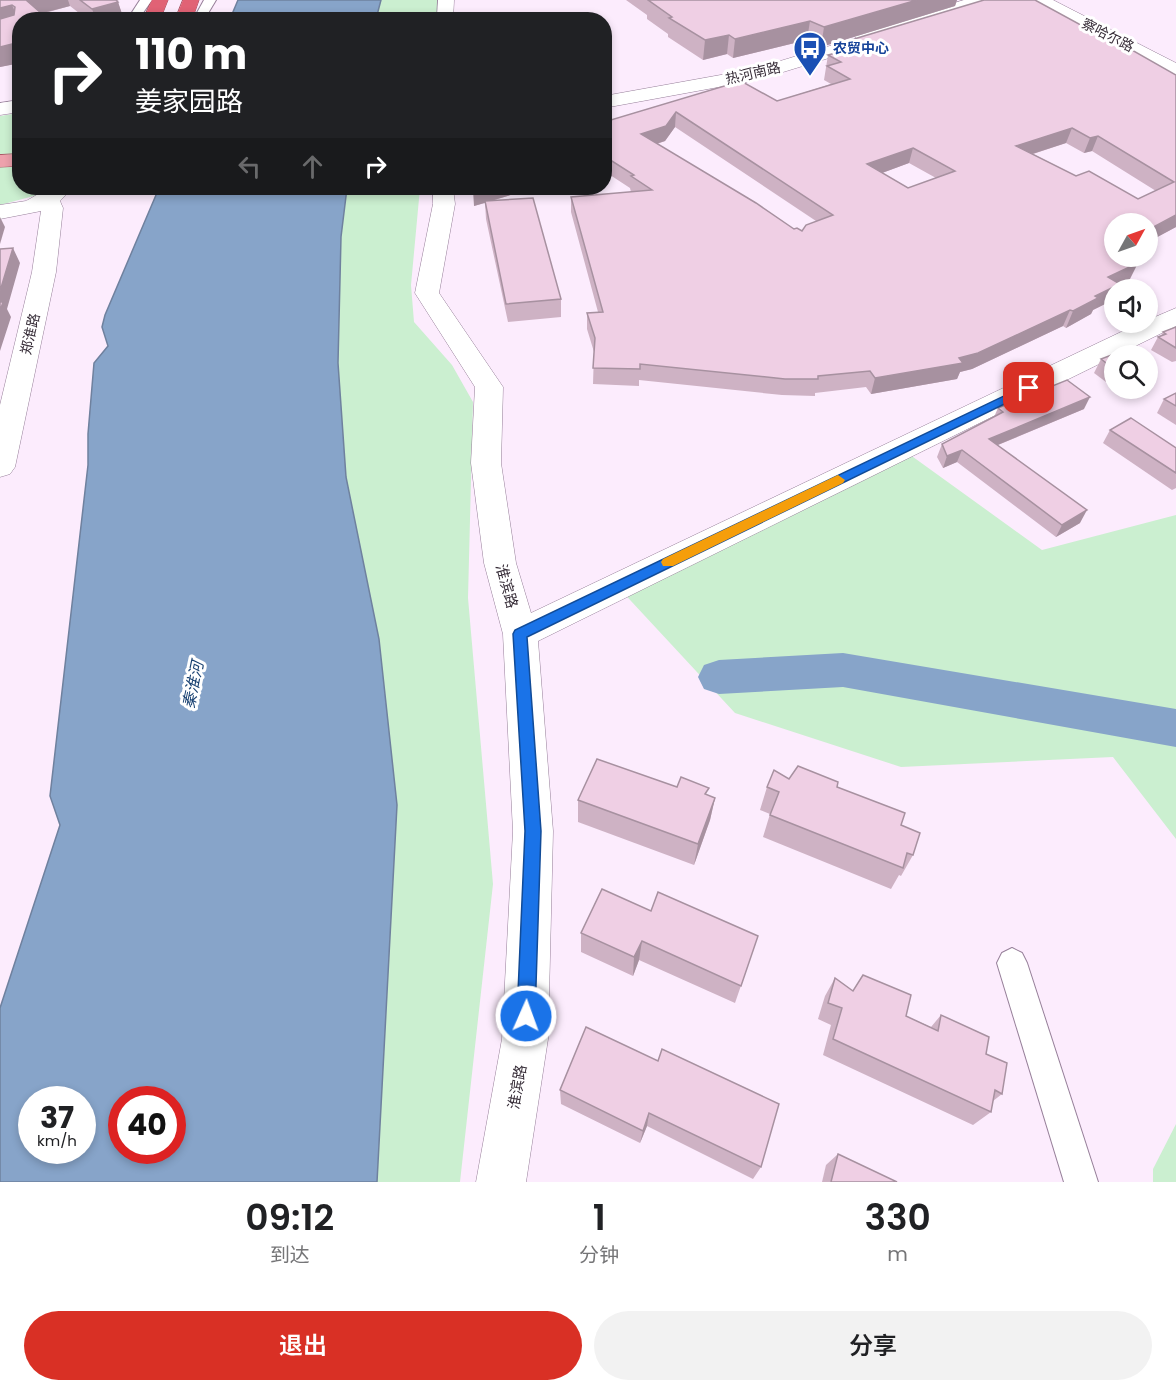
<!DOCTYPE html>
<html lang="zh">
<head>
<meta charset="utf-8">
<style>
  body { margin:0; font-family:Poppins,"Noto Sans SC",sans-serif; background:#f2f2f2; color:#202124; height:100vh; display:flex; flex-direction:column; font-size:22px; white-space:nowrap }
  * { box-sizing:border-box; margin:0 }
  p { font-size:20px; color:#757577 }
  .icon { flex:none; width:33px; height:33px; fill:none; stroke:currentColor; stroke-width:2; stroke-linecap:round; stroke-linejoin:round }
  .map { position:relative; height:1182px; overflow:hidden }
  .drawer { display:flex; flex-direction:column; background:#fff; flex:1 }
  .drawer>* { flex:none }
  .hud { position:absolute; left:12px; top:12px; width:600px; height:183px; border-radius:24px; box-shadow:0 3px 9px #0003; background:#202124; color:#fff; overflow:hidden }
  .needle { width:39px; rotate:50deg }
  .fabs { position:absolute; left:1104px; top:213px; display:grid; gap:12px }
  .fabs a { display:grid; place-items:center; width:54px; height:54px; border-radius:50%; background:#fff; box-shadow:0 3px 9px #0003; font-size:30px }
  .speed { position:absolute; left:18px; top:1086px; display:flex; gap:12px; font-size:30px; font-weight:700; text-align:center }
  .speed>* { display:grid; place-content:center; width:78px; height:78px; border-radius:50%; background:#fff; box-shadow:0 3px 9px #0003; line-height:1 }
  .speed small { font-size:15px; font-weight:400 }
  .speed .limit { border:9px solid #d22; background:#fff; color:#111 }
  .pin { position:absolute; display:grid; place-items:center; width:51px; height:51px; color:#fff; margin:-26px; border-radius:12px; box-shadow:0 3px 9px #0006 }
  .me { position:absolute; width:66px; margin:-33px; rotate:2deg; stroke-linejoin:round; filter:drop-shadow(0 0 4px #0008) }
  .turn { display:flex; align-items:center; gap:21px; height:126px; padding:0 24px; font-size:27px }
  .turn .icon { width:78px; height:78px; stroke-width:2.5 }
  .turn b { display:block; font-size:42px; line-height:51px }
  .lanes { display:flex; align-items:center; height:57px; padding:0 24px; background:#0003; justify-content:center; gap:30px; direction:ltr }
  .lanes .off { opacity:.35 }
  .eta { display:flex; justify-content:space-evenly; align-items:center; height:102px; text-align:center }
  .eta b { font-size:36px; font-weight:600; line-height:42px }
  .primary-button { display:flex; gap:12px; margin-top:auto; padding:12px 24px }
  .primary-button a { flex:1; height:69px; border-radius:36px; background:#d93025; color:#fff; font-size:24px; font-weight:600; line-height:69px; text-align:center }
  .primary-button a+a { background:#f2f2f2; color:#202124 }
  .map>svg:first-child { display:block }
  .green { fill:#cbefd0 }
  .water { fill:#87a4c9; stroke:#6f819e; stroke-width:1.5; fill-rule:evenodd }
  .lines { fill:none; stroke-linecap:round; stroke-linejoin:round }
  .river { fill:#87a4c9; fill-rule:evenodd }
  .street-casing { stroke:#967f99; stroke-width:2 }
  .secondary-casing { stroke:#967f99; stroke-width:1 }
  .primary-casing { stroke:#a65060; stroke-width:1 }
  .highway-casing { stroke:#a65060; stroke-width:1 }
  .street { fill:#fff; fill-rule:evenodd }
  .secondary { fill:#fff; fill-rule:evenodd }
  .primary { fill:#eda1ac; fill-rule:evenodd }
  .highway { fill:#e16275; fill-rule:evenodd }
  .wall { fill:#ceb2c4; fill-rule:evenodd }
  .shaded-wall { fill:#a791a0 }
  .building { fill:#efcfe4; stroke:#a791a0; stroke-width:1.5; fill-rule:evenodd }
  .route { fill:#1a73e8; stroke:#114b97; stroke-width:1.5 }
  .slow { fill:#f59e0b }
  .labels { text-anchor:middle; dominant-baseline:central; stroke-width:6; stroke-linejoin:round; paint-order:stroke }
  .far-street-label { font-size:14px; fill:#382e39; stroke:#fff }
  .far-transit-label { font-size:14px; font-weight:bold; fill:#164399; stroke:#fff; text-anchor:start }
  .street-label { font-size:15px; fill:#382e39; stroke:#fff }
  .water-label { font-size:16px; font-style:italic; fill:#1a4272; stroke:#fff }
</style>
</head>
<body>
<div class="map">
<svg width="1176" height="1182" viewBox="0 0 1176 1182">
  <rect width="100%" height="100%" fill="#fcecfd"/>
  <g class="green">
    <polygon points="381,0 438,0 437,19 376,19"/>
    <polygon points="19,113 20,188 47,188 45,193 0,205 0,116"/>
    <polygon points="347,188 420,188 411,285 414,322 452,365 473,402 468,598 493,884 460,1182 377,1182 397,805 379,639 346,477 338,363 341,237"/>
    <polygon points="902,449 1042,550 1176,515 1176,839 1113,757 901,767 735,713 618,587"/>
    <polygon points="1176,1124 1176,1182 1153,1182 1153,1169"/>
  </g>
  <g class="water">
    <polygon points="238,0 381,0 376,19 230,19"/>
    <path d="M 159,188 L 347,188 L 341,237 L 338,363 L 346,477 L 379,639 L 397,805 L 377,1182 L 0,1182 L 0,1008 L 60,825 L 50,796 L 88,465 L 88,434 L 94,363 L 108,346 L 102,327 L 105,315 ZM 32,1100 L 82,1100 L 82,1150 L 32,1150 ZM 122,1100 L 172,1100 L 172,1150 L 122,1150 Z"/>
  </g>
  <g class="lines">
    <polygon class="river" points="843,653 1176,709 1176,747 843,687 719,694 704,689 698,677 704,665 719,660"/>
    <g class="street-casing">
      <g id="street">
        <polygon points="140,0 152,0 138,20 127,20"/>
        <polygon points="204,0 216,0 204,20 193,20"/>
        <polygon points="50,17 59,17 64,20 45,20"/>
        <polygon points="1012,948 1022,953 1027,963 1098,1182 1064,1182 997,963 1002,953"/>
      </g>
    </g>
    <g class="secondary-casing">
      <g id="secondary">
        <polygon points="438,0 454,0 453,20 437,20"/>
        <polygon points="964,0 989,0 987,3 892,33 894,35 891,39 757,80 604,108 604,96 754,69 856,38 854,36 857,32"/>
        <polygon points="1032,0 1053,0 1176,63 1176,75 1034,3"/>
        <polygon points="20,100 20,112 0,115 0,103"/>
        <polygon points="49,188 72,188 60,201 63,208 56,272 15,467 10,474 0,477 0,405 32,272 41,211 0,219 0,205 26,201"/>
        <polygon points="433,188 453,188 455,204 439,293 503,387 501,463 516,563 531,613 1142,322 1148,322 1148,320 1176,308 1176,326 538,641 553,831 548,1039 526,1182 476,1182 502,1039 513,831 503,634 484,563 471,463 475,387 415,293 433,204"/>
      </g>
    </g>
    <g class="primary-casing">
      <polygon id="primary" points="20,154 20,166 0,167 0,155"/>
    </g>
    <g class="highway-casing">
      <g id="highway">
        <polygon points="152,0 168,0 160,20 143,20"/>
        <polygon points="183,0 199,0 192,20 175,20"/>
      </g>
    </g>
    <use href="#street" class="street"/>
    <use href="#secondary" class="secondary"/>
    <use href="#primary" class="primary"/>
    <use href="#highway" class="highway"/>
  </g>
  <g class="wall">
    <polygon points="0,0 119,0 117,1 118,2 124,20 88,20 70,6 20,20 20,63 0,67"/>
    <polygon points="626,0 957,0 955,6 821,47 807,40 733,58 727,54 703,60 668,37 668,34 647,19 647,15"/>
    <path d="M 844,42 L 1121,47 L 1176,75 L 1176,227 L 1148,242 L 1148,224 L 1114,256 L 1130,279 L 1120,284 L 1118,290 L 1114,290 L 1114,296 L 1113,300 L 1093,310 L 1091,314 L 1066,328 L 1063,326 L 972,369 L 960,372 L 957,379 L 871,394 L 866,387 L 815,393 L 815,396 L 782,395 L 639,380 L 639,386 L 593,384 L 594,352 L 587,329 L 587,313 L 598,312 L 571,212 L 571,197 L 631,192 L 630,188 L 604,171 L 604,122 L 741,81 L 777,101 L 831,84 L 824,80 L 828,55 L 842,51 ZM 675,127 L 816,221 L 802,231 L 794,229 L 657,144 L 665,141 ZM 1066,143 L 1084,153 L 1092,151 L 1156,191 L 1138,199 L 1076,176 L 1033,154 ZM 909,163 L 936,178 L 908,188 L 882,173 Z"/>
    <polygon points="475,188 534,188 491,201 561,299 561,317 508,322 486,219 485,203 474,206"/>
    <polygon points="1176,327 1176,361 1172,362 1151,350 1158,337 1161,336 1163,332"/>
    <polygon points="1114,356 1114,388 1094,373 1101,359"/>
    <polygon points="1176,393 1176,425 1157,413 1164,399"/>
    <polygon points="998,408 1084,409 998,445 1080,523 1056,537 957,462 943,468 937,457 942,444 994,417"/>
    <polygon points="1110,430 1176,448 1176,488 1172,490 1103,443"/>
    <polygon points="789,779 837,787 901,825 913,855 901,876 899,875 891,889 763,837 770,814 760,810 767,787"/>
    <polygon points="677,787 715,798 710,820 694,865 578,822 578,800"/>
    <polygon points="651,911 758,936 735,1003 639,960 633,976 581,952 581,933"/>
    <polygon points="863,975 906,1016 931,1027 941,1015 986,1054 1002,1094 993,1101 991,1112 973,1125 823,1055 831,1025 818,1019 825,996 835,978 853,991"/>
    <polygon points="586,1027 761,1167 753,1179 647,1126 640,1143 561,1104 560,1090"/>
    <polygon points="838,1154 897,1182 822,1182 826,1165"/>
  </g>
  <g class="shaded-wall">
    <polygon points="25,0 68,0 70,6 31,16"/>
    <polygon points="917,0 957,0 955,6 821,47 824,27"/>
    <polygon points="118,2 124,20 96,20 92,9"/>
    <polygon points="12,5 20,23 0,28 0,8"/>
    <polygon points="810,21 807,40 733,58 735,39"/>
    <polygon points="729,35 727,54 703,60 705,40"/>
    <polygon points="20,42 20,63 0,67 0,47"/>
    <polygon points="676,112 675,127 665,141 640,149 641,134"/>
    <polygon points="1072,128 1066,143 1011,161 1016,146"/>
    <polygon points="1098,136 1092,151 1084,153 1090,138"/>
    <polygon points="913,148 909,163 863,180 867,164"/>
    <polygon points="482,188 534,188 474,206 473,190"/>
    <polygon points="1176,215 1176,227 1148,242 1148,230"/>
    <polygon points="0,217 5,227 0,244"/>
    <polygon points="13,248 20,263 7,309 11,317 0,351 0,291"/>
    <polygon points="1138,263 1130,279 1101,293 1108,277"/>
    <polygon points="1120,284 1118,290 1114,290 1114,296 1113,300 1093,310 1091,314 1066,328 1073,311 1095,296"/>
    <polygon points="1070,310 1063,326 972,369 960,372 957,379 871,394 875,378 959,358"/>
    <polygon points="1090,397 1084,409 983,451 989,439"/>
    <polygon points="962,450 957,462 943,468 947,456"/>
    <polygon points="1087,510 1080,523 1056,537 1062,525"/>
    <polygon points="715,798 710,820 694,865 698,844"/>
    <polygon points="642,941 639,960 633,976 634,957"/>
    <polygon points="649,1113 647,1126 640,1143 643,1131"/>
  </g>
  <g class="building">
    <polygon points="0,0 26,0 49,20 20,20 20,42 0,47 0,19 14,15 15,7 12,5 0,8"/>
    <polygon points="80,0 116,0 118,2 92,9"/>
    <polygon points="648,0 917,0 824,27 810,21 735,39 729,35 705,40 669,18 672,17"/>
    <path d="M 984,0 L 1035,0 L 1121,47 L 1125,46 L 1176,75 L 1176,215 L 1148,230 L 1148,224 L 1114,224 L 1114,246 L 1110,248 L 1114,250 L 1114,256 L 1126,256 L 1138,263 L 1108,277 L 1120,284 L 1095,296 L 1098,298 L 1073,311 L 1070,310 L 978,353 L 959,358 L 963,363 L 875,378 L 870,371 L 818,376 L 818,379 L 785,379 L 640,364 L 640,369 L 593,368 L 595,338 L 587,313 L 603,312 L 571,197 L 652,190 L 631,176 L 634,175 L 604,156 L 604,122 L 741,81 L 777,101 L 850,79 L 827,66 L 841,62 L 828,55 L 855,48 L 844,42 ZM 676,112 L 833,215 L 806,225 L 802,231 L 797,228 L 794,229 L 756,203 L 641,134 L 666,126 ZM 1072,128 L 1090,138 L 1098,136 L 1174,182 L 1138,199 L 1089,171 L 1076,176 L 1016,146 ZM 913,148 L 955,171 L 908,188 L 867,164 Z"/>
    <polygon points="533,198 561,299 506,304 485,201"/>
    <polygon points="13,248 0,291 0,249"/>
    <polygon points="0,302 3,302 0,311"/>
    <polygon points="1176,327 1176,348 1158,337 1166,334 1163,332"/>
    <polygon points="1122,351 1130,356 1114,356 1114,369 1101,359"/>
    <polygon points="1067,380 1090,397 989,439 1087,510 1062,525 962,450 947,456 942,444 1003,412 998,408"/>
    <polygon points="1176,393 1176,406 1164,399"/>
    <polygon points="1131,418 1176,448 1176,473 1110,430"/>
    <polygon points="597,759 677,787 681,777 709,788 705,794 715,798 698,844 578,800"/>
    <polygon points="798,766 838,782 837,787 905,813 901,825 920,833 913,855 907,853 903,868 770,815 779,792 767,787 774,770 789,779"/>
    <polygon points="602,889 651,911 658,892 758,936 741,986 642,941 634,957 581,933"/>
    <polygon points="863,975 911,995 906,1016 938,1031 941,1015 989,1037 986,1054 1007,1063 1002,1094 995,1090 991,1112 833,1039 842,1008 828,1003 835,978 853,991"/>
    <polygon points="586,1027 658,1061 662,1049 779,1104 761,1167 649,1113 643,1131 560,1090"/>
    <polygon points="838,1154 897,1182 831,1182"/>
  </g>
  <polygon class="route" points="1029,384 1034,388 1033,390 527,637 541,831 535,1016 533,1023 526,1025 519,1023 517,1016 525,831 513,634 515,630"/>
  <polygon class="slow" points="838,475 845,480 843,483 673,566 663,566 661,562 663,559"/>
  <defs>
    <g id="bus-pin" transform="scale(1.725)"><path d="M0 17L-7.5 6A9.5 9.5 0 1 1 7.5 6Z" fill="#1a4fb4" stroke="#fff"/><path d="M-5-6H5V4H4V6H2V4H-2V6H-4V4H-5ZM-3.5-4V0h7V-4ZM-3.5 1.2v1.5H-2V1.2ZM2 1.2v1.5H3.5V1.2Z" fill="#fff"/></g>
  </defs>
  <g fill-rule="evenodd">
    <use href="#bus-pin" x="810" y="48"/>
  </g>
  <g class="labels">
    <g class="far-street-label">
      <text transform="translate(1108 35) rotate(27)">察哈尔路</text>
      <text transform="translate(753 73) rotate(-13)">热河南路</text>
      <text transform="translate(30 334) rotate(-77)">郑淮路</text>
    </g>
    <g class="far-transit-label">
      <text x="833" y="48">农贸中心</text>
    </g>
    <g class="street-label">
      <text transform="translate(507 586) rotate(75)">淮滨路</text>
      <text transform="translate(517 1087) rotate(-80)">淮滨路</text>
    </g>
    <g class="water-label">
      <text transform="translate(193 685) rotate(-78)">秦淮河</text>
    </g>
  </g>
</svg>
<div class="fabs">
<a><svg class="needle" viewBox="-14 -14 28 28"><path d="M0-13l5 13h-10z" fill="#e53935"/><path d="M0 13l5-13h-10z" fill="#757577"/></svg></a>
<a><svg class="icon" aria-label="sound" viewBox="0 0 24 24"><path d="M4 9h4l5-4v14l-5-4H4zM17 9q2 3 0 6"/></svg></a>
<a><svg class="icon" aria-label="search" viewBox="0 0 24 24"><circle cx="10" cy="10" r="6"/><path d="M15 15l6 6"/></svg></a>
</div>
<div class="speed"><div>37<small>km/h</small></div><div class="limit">40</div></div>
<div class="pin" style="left:1029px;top:388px;background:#d93025"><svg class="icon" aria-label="arrive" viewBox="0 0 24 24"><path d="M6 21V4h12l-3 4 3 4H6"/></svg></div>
<svg class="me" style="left:526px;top:1016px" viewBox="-20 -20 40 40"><circle r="17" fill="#1a73e8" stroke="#fff" stroke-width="3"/><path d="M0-11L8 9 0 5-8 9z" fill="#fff"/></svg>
<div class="hud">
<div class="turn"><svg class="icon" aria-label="right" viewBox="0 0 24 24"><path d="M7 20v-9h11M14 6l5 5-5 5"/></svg><div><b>110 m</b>姜家园路</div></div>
<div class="lanes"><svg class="icon off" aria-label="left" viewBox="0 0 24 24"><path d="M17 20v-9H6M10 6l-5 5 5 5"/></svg><svg class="icon off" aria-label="ahead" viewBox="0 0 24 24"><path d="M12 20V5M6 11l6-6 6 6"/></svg><svg class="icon" aria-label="right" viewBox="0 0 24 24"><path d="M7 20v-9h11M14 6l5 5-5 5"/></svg></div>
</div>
</div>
<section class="drawer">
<div class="eta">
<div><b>09:12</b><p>到达</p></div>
<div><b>1</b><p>分钟</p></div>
<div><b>330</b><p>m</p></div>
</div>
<div class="primary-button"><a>退出</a><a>分享</a></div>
</section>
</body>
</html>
